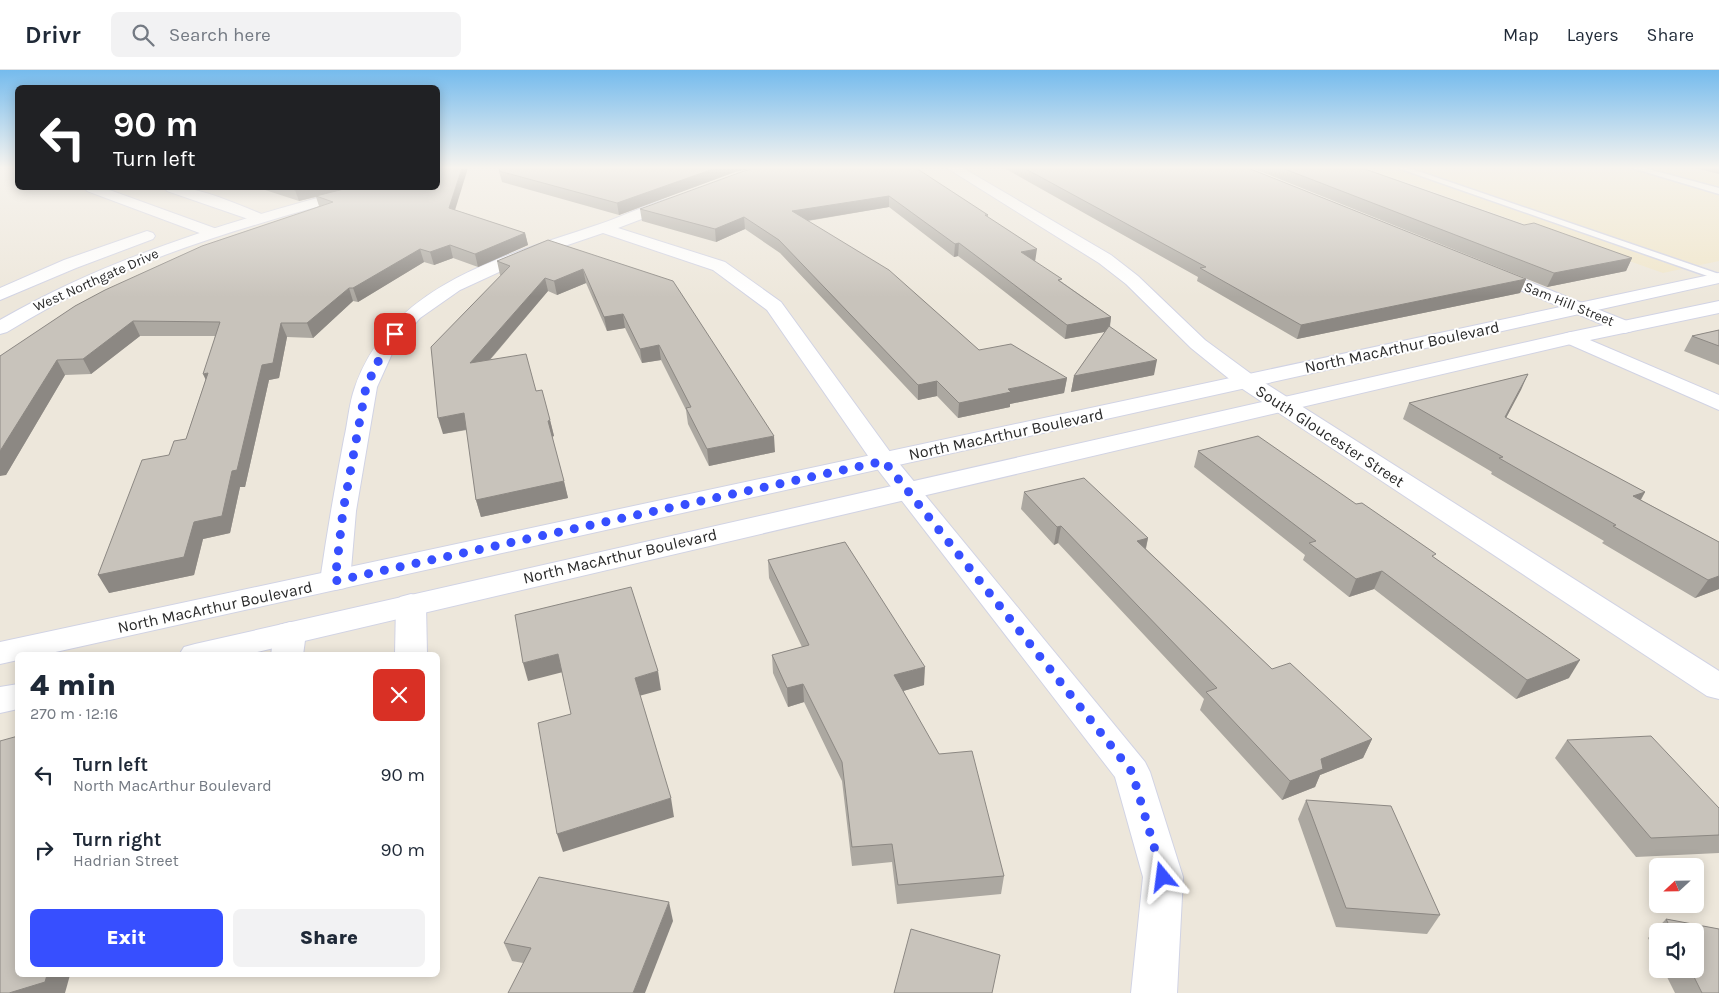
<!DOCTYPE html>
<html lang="en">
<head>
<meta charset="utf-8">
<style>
  body { margin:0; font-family:Karla,sans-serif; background:#f2f2f3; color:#1f2937; height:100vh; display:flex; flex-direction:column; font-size:19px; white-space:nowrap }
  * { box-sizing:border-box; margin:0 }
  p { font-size:16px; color:#747a83 }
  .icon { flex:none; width:28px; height:28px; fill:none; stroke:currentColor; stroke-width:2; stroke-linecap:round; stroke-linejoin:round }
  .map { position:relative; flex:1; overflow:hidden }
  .details { position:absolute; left:15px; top:582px; width:425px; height:325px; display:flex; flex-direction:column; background:#fff; border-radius:8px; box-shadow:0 2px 12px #0003 }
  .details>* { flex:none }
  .hud { position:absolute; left:15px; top:15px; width:425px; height:105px; border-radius:8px; box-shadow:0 2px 12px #0003; background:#202124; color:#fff; overflow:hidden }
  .needle { width:32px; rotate:248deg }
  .fabs { position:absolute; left:1649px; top:788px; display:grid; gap:10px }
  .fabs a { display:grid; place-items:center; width:55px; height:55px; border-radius:8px; background:#fff; box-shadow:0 2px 12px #0003; font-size:25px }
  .pin { position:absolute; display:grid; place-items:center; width:42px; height:42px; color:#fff; margin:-21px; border-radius:10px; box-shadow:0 2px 8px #0006 }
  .me { position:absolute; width:55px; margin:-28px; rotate:344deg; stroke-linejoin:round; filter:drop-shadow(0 0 4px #0008) }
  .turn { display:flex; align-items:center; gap:18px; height:105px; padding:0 15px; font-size:22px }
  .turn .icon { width:65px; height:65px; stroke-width:2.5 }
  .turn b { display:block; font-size:35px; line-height:42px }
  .round { display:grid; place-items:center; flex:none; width:52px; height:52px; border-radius:8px; background:#f2f2f3 }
  .summary { display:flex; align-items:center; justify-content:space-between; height:85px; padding:0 15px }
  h1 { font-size:30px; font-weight:800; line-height:38px }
  .button { display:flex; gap:10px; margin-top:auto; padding:10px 15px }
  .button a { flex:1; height:58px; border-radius:8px; background:#374fff; color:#fff; font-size:20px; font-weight:800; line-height:58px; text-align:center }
  .button a+a { background:#f2f2f3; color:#1f2937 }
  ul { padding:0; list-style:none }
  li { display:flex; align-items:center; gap:15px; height:75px; padding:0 15px }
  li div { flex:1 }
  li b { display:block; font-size:19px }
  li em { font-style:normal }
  header { display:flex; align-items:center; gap:30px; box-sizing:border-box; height:70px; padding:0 25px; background:#fff; border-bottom:1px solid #e0e1e3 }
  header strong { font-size:24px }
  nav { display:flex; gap:28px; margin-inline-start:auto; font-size:18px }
  .search { width:350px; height:45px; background:#f2f2f3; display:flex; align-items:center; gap:12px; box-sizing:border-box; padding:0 18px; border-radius:8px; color:#747a83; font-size:19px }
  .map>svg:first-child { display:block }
  .education { fill:#f0e6ca }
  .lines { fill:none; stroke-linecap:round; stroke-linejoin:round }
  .service-casing { stroke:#d1d3e4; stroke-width:3 }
  .minor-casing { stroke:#d1d3e4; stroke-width:2 }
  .tertiary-casing { stroke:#d1d3e4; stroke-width:2 }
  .secondary-casing { stroke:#d1d3e4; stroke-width:2 }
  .service { fill:#fff; fill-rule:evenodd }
  .minor { fill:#fff; fill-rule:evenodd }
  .tertiary { fill:#fff; fill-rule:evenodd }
  .secondary { fill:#fff; fill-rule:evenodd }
  .wall { fill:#aca8a1 }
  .shaded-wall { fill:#8c8883 }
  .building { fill:#c8c3bb; stroke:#8c8883 }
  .route { stroke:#374fff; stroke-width:9; stroke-dasharray:0 16.2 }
  .labels { text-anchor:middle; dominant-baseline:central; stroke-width:4; stroke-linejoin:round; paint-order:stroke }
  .far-street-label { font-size:14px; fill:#2a2a2a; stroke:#fff }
  .street-label { font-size:16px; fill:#2a2a2a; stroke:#fff }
</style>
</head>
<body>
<header>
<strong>Drivr</strong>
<div class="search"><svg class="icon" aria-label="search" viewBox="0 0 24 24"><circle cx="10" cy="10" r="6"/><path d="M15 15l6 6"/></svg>Search here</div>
<nav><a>Map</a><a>Layers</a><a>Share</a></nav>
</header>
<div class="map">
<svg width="1719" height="923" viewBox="0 0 1719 923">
  <rect width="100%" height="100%" fill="#ede7db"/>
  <polygon class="education" points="1367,98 1719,98 1719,191 1663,203"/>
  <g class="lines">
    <g class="service-casing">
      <g id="service">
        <polygon points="1398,98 1409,98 1719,204 1719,210"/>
        <polygon points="1632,98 1644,98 1719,118 1719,124"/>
      </g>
    </g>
    <g class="minor-casing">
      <g id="minor">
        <polygon points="947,98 963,98 1111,185 1138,206 1205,270 1254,306 1719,601 1719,629 1707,626 1238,316 1191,278 1126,214 1099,193"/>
        <path d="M 676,127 L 681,128 L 683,131 L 681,134 L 618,158 L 725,192 L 781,232 L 893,386 L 1145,692 L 1150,702 L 1183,807 L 1177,923 L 1131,923 L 1143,807 L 1115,707 L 875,396 L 767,240 L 713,200 L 603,163 L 547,182 L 510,197 L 460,220 L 420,248 L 395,277 L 377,317 L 356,441 L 350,511 L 345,518 L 335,520 L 325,518 L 320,511 C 327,463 335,416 344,369 C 348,352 349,333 355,317 C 391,214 505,186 597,155 C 624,146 649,133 676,127 Z"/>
        <polygon points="1490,196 1632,253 1635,257 1632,261 1625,263 1618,261 1484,205 1481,201 1484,197"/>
        <polygon points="1571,262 1719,325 1719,340 1564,272 1561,268 1564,264"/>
        <polygon points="411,524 422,527 426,534 427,585 395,585 396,534 400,527"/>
        <polygon points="290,552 301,555 306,563 303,585 271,585 274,563 279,555"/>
      </g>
    </g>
    <g class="tertiary-casing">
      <g id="tertiary">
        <polygon points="85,118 104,118 217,159 219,162 217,165 205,165 87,121"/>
        <path d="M 165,118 C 195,114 236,134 264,145 L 267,148 L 264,151 L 254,151 L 167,121 Z"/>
      </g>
    </g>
    <g class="secondary-casing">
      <g id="secondary">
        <path d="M 354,118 L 375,118 L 373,121 C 278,148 182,173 93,215 C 63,229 35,245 7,262 L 0,264 L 0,250 C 111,186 231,151 354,118 Z"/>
        <polygon points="147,161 153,163 155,166 153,169 76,198 0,230 0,218 64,190"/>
        <polygon points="1719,203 1719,213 42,585 18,585 18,590 0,594 0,572"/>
        <polygon points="1719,231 1719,243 1571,274 244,585 179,585 184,577 195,574 1571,262"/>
        <polygon points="18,614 18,639 0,643 0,617"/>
      </g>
    </g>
    <use href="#service" class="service"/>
    <use href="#minor" class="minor"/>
    <use href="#tertiary" class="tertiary"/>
    <use href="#secondary" class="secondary"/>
  </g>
  <g class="wall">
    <polygon points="757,98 988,145 988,147 1035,192 1062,212 1111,247 1110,257 1154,305 1071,322 1074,306 1105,262 1065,269 978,201 958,186 954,187 889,137 808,151 979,280 1067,308 1064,323 1010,334 1010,337 958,348 937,326 918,330 780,183 745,159 716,172 642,151 640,139"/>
    <polygon points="1004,98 1248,98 1526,209 1520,223 1297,269 1197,211 1198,207"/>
    <polygon points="1252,98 1362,98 1524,155 1632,188 1626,201 1547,217"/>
    <polygon points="1696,98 1719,98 1719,104"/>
    <polygon points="499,101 735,102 619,145 502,112"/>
    <polygon points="259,118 438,118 455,140 525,163 528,175 478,197 453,188 434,195 424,192 358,232 353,231 313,268 287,267 279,308 269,310 245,417 240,417 230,463 203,469 194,505 109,523 169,385 186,369 206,309 215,266 140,266 91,304 65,305 6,405 0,286 319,136 316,127 299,131"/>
    <polygon points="497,191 673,211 775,382 709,396 688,354 686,340 661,290 642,293 625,258 607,261 586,213 557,225 548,221 490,290 536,321 550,350 554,366 552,367 568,428 481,447 476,430 467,360 443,364 501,205 500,205"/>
    <polygon points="1719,260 1719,295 1684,281 1692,266"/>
    <polygon points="1528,304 1506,348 1645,422 1641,430 1719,472 1719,519 1695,528 1602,473 1604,471 1491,404 1492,402 1403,349 1409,333"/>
    <polygon points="1198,381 1356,434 1435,488 1569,608 1516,629 1374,519 1349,527 1303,490 1305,485 1194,397"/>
    <polygon points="1024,422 1148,468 1146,479 1272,599 1372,669 1363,688 1320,705 1315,717 1282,730 1200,640 1204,629 1058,473 1054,475 1021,439"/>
    <polygon points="768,490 924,615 903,621 1004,806 1001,824 897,834 892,792 852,796 842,711 804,632 788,637 773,603 772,585 802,577 769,508"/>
    <polygon points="1567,670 1719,738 1719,783 1636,787 1555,688"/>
    <polygon points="1306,730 1440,845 1427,864 1336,857 1298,749"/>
    <polygon points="1666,849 1719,859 1719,923 1675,923 1663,899 1695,899 1695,861 1658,861 1658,887 1648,868"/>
    <polygon points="673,851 523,893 512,891 504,873"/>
  </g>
  <g class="shaded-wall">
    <polygon points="462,98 468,98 452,150 449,138"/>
    <polygon points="716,98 755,98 735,102 619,145 617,133"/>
    <polygon points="303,118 349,118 299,131 295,120"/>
    <polygon points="889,126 889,137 793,153 792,141"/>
    <polygon points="744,147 745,159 716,172 715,159"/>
    <polygon points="525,163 528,175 478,197 475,184"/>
    <polygon points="959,173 958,186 954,187 955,174"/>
    <polygon points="450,175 453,188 434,195 430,182"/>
    <polygon points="420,179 424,192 358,232 353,218"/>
    <polygon points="1037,179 1035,192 1021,182"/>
    <polygon points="1632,188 1626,201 1547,217 1554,203"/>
    <polygon points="583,199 586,213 557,225 554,211"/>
    <polygon points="545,208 548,221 474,308 470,293"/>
    <polygon points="1526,209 1520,223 1297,269 1301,255"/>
    <polygon points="349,218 353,231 313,268 307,253"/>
    <polygon points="623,244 625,258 607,261 604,247"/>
    <polygon points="1111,247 1109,261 1065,269 1067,255"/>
    <polygon points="133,251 140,266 91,304 83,289"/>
    <polygon points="281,253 287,267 279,308 269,310 245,417 240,417 230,463 203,469 194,505 109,523 98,505 194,452 232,401 262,295"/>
    <polygon points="659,275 661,290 642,293 640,279"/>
    <polygon points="57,290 65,305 6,405 0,406 0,381"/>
    <polygon points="1157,290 1154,305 1071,322 1074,306"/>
    <polygon points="208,303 210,319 203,304"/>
    <polygon points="1528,304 1521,320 1498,363 1505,347"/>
    <polygon points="1067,308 1064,323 1010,334 1010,337 958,348 959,333 1008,319"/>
    <polygon points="937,311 937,326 918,330 918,315"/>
    <polygon points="464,343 469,359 443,364 438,348"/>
    <polygon points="550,350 554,366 551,367 548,351"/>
    <polygon points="774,366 775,382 709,396 707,379"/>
    <polygon points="564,411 568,428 481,447 476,430"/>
    <polygon points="1645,422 1635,439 1633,426"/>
    <polygon points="1061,456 1058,473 1054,475 1057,457"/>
    <polygon points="1148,468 1144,485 1137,471"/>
    <polygon points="1382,501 1374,519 1349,527 1356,509"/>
    <polygon points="1719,506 1719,519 1695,528 1708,510"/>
    <polygon points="558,584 563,602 528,611 523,593"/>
    <polygon points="1580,590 1569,608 1516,629 1527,610"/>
    <polygon points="925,597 924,615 893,624 894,605"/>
    <polygon points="658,601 661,620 639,626 635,608"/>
    <polygon points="803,614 804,632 788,637 787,618"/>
    <polygon points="1372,669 1363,688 1320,705 1315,717 1282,730 1290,711 1321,689"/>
    <polygon points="671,728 674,747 563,782 557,764"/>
    <polygon points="669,832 673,851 645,923 633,923"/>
    <polygon points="47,905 70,905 65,923 9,923"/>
  </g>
  <g class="building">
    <polygon points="438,98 462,98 449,138 525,163 475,184 450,175 430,182 420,179 353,218 349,218 307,253 281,253 273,293 262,295 237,400 232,401 222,446 194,452 184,487 98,505 142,390 169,385 174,371 186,369 208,303 203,304 220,252 133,251 83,289 57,290 0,381 0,286 75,236 105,220 202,176 333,132 316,126 348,118 438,118"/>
    <polygon points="500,98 716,98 617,133 499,101"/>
    <polygon points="757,98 916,98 988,145 985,145 1037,179 1021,182 1062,209 1058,210 1111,247 1067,255 979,188 959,173 955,174 889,126 792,141 889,200 979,280 1011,274 1067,308 1008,319 1011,322 959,333 937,311 918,315 779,170 744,147 715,159 640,139 744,101"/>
    <polygon points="1024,98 1248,98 1526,209 1301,255 1200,198 1206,197"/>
    <polygon points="1282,98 1362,98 1524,155 1534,153 1632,188 1554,203"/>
    <polygon points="289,118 303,118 295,120"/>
    <polygon points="548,170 673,211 774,366 707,379 686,338 691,337 659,275 640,279 623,244 604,247 583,199 554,211 545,208 470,293 526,284 536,321 542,320 550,350 548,351 564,411 476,430 464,343 438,348 431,277 510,196 497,191"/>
    <polygon points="1109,256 1157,290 1074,306"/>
    <polygon points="1719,260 1719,276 1692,266"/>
    <polygon points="1528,304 1505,347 1645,422 1633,426 1719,472 1719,506 1708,510 1613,456 1616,455 1499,388 1503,387 1409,333"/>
    <polygon points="1258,366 1356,434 1362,433 1436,484 1432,486 1580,590 1527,610 1382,501 1356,509 1309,473 1316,471 1198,381"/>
    <polygon points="1084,408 1148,468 1137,471 1272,599 1290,593 1372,669 1321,689 1323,699 1290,711 1206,622 1217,618 1061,456 1057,457 1024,422"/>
    <polygon points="845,472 925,597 894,605 939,684 972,681 1004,806 898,815 892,774 852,777 842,692 803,614 787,618 772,585 809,575 768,490"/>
    <polygon points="631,517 658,601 635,608 671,728 557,764 538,653 571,644 558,584 523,593 515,545"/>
    <polygon points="18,666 18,905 47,905 45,912 9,923 0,923 0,671"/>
    <polygon points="1651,666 1719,738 1719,765 1651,768 1567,670"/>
    <polygon points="1306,730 1391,736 1440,845 1346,838"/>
    <polygon points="539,807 669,832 633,923 508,923 531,878 504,873"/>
    <polygon points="1666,849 1719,859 1719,923 1702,923 1690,899 1695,899 1695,861 1672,861"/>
    <polygon points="911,859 1000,885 992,923 894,923"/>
  </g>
  <linearGradient id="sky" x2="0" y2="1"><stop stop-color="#75bbed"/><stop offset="0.43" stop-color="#f7f4ef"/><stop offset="1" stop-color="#f7f4ef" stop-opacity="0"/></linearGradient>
  <rect width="1719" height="227" fill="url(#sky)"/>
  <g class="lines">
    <polyline class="route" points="395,264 386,275 366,317 343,441 335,511 884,391 1132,702 1163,807"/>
  </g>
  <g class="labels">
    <g class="far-street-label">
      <text transform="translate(96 210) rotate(-24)">West Northgate Drive</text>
      <text transform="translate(1569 234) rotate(22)">Sam Hill Street</text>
    </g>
    <g class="street-label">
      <text transform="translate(1402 277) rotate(-12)">North MacArthur Boulevard</text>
      <text transform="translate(1006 364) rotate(-12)">North MacArthur Boulevard</text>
      <text transform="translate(1330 366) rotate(33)">South Gloucester Street</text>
      <text transform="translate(620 486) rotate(-13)">North MacArthur Boulevard</text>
      <text transform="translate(215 537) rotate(-12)">North MacArthur Boulevard</text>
    </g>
  </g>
</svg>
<div class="fabs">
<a><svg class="needle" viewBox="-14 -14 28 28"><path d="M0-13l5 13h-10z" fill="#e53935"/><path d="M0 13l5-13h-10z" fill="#747a83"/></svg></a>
<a><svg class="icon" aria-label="sound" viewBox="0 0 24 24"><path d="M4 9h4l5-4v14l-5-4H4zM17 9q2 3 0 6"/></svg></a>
</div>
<div class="pin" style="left:395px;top:264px;background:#d93025"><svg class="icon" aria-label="arrive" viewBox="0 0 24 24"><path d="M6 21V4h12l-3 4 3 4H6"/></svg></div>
<svg class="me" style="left:1163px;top:807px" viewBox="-20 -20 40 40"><path d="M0-17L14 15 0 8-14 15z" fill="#374fff" stroke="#fff" stroke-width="4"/></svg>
<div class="hud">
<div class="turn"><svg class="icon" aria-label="left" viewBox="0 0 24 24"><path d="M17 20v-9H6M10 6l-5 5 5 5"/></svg><div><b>90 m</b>Turn left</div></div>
</div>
<section class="details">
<div class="summary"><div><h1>4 min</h1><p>270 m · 12:16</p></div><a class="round" style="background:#d93025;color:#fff"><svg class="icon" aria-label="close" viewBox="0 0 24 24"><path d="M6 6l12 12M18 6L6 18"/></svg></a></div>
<ul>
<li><svg class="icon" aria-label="left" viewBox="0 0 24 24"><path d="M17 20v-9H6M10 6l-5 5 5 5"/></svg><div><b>Turn left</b><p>North MacArthur Boulevard</p></div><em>90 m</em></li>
<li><svg class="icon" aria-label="right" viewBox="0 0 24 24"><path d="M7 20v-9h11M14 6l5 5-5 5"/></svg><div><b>Turn right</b><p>Hadrian Street</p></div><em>90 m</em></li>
</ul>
<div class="button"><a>Exit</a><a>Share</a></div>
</section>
</div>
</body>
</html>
